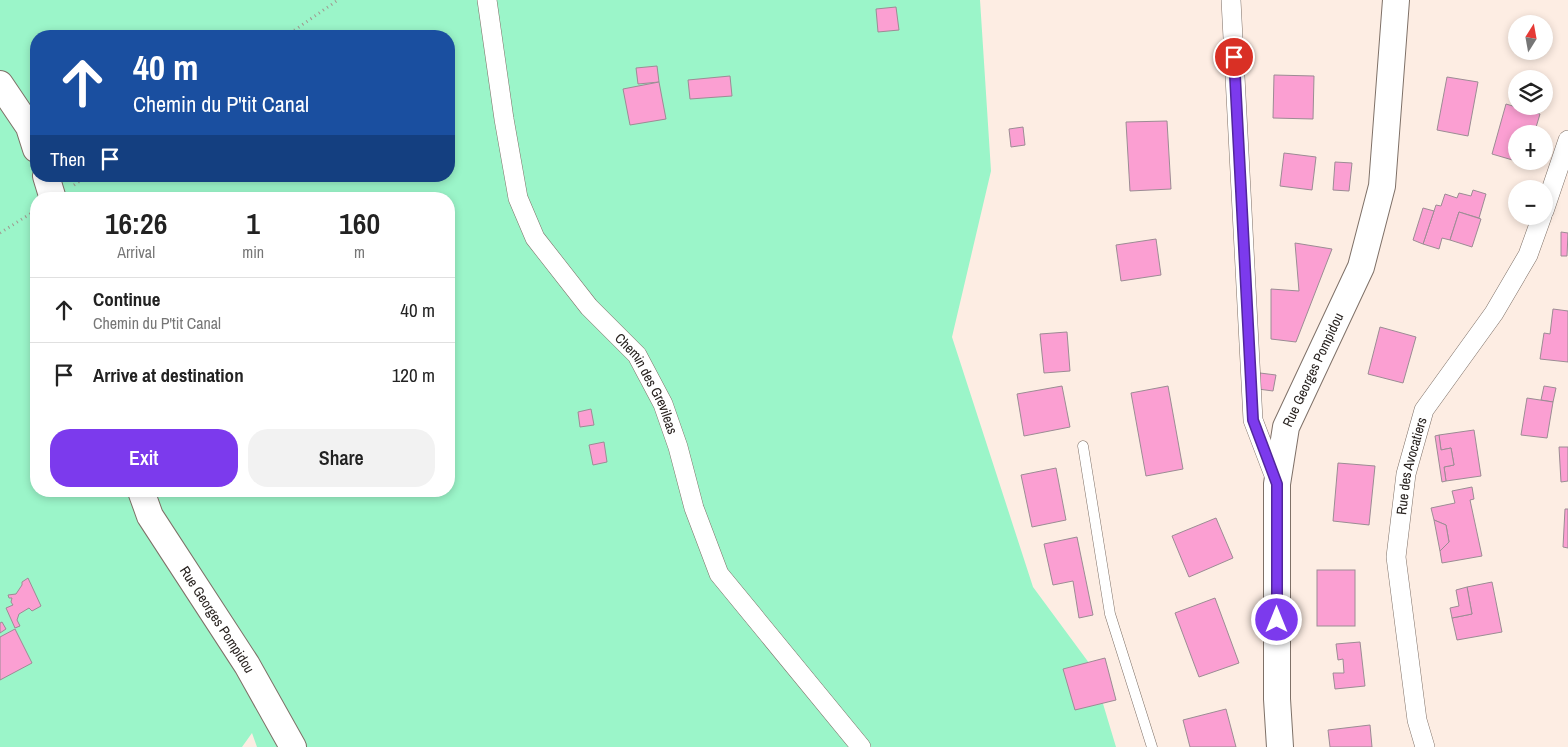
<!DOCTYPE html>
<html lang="en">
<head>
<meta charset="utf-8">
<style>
  body { margin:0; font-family:"Archivo Narrow",sans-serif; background:#f2f2f2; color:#222; height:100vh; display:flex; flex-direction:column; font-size:19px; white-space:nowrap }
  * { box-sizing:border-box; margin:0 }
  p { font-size:16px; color:#767676 }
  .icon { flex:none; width:28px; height:28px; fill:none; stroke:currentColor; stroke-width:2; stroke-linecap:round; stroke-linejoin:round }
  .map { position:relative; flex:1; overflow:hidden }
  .details { position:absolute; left:30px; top:192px; width:425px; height:305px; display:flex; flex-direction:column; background:#fff; border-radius:20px; box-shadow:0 2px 8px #0003 }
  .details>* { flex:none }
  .top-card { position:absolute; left:30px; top:30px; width:425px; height:152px; border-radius:20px; box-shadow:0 2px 8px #0003; background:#1a4fa0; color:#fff; overflow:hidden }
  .needle { width:32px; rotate:11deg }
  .controls { position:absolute; left:1508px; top:15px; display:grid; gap:10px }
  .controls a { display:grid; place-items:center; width:45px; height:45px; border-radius:50%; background:#fff; box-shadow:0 2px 8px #0003; font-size:25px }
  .pin { position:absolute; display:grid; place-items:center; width:42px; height:42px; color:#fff; margin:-21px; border:2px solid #fff; border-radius:50%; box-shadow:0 1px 5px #0007 }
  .me { position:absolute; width:55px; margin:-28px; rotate:0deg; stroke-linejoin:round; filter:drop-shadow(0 0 4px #0008) }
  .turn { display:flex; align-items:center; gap:18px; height:105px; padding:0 20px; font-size:22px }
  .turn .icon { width:65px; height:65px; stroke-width:2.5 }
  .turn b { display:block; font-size:35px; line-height:42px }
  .then { display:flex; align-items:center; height:48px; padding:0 20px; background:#0003; gap:10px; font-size:19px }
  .eta { display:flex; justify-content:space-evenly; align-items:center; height:85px; text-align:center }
  .eta b { font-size:30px; font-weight:600; line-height:35px }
  .action { display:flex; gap:10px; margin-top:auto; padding:10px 20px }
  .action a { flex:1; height:58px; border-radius:20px; background:#7c3aed; color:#fff; font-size:20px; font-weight:600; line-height:58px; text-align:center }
  .action a+a { background:#f2f2f2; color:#222 }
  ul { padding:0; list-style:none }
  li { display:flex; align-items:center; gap:15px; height:65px; padding:0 20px; border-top:1px solid #e0e0e0 }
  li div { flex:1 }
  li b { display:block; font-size:19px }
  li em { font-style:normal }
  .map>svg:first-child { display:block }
  .green { fill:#9bf5c9; fill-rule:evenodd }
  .building { fill:#fb9fd2; stroke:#9c8c94 }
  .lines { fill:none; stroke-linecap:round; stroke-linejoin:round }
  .service-casing { stroke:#7e7067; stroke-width:11 }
  .minor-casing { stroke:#7e7067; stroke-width:20 }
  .secondary-casing { stroke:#7e7067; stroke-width:28 }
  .path { stroke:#a0958e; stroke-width:3; stroke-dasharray:1 4; stroke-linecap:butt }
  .service { stroke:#fff; stroke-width:10 }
  .minor { stroke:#fff; stroke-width:19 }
  .secondary { stroke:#fff; stroke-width:26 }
  .route-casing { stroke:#51269a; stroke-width:12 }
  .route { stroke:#7c3aed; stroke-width:9 }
  .labels { text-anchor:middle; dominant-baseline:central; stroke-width:4.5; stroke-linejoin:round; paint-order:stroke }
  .street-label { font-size:14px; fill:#292320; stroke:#fefefe }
</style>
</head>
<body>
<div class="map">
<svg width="1568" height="747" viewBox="0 0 1568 747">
  <rect width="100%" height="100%" fill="#fdede3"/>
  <path class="green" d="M 0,0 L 980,0 L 991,171 L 952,337 L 1033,587 L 1092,667 L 1116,747 L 257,747 L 252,733 L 242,747 L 0,747 ZM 36,36 L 449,36 L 449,176 L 36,176 ZM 36,199 L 449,199 L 449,491 L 36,491 Z"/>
  <g class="building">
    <polygon points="896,7 899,30 878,32 876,9"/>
    <polygon points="657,66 659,82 638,84 636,68"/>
    <polygon points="1274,75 1314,76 1313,119 1273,118"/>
    <polygon points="730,76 732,96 690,99 688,80"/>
    <polygon points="1447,77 1478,82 1468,136 1437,130"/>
    <polygon points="659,82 666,119 630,125 623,89"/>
    <polygon points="1506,104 1540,114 1534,134 1516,134 1516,161 1492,154"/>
    <polygon points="1167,121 1171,189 1130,191 1126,122"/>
    <polygon points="1023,127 1025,145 1011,147 1009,129"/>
    <polygon points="1284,153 1316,157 1312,190 1280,186"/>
    <polygon points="1335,162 1352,163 1349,191 1333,190"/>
    <polygon points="1473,190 1486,194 1479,218 1459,212 1450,240 1442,238 1439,249 1423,244 1436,205 1441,206 1445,194 1457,198 1459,193 1471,196"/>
    <polygon points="1423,208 1434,211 1423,244 1413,240"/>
    <polygon points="1459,212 1481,219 1472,247 1450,240"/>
    <polygon points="1561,232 1568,233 1567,256 1561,256"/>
    <polygon points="1156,239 1161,275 1121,281 1116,245"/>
    <polygon points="1295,243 1332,249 1296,342 1271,339 1271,289 1299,291"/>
    <polygon points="1553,309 1568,311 1568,362 1540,359 1544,333 1550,334"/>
    <polygon points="1380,327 1416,337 1403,383 1368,374"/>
    <polygon points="1067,332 1070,371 1044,373 1040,334"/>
    <polygon points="1260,373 1276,375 1273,391 1258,389"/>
    <polygon points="1062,386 1070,427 1024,436 1017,394"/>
    <polygon points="1168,386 1183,469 1146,476 1131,393"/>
    <polygon points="1544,386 1556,388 1553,402 1541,400"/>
    <polygon points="1527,398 1553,402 1547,438 1521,435"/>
    <polygon points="591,409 594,425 580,427 578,412"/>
    <polygon points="1474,430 1481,476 1446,481 1444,467 1454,465 1451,448 1441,450 1439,435"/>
    <polygon points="1439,435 1441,450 1451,448 1454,465 1444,467 1446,481 1442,482 1435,436"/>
    <polygon points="604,442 607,462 593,465 589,445"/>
    <polygon points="1559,447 1568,447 1568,481 1561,482"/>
    <polygon points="1338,463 1375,466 1369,525 1333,521"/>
    <polygon points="1056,468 1066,520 1032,527 1021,475"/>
    <polygon points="1472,487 1474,499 1470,500 1482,556 1442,563 1440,551 1449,542 1446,525 1434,520 1431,508 1455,503 1452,491"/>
    <polygon points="1565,509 1568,509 1568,548 1563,547"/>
    <polygon points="1216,518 1233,558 1189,577 1172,536"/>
    <polygon points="1434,520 1446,525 1449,542 1440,551"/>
    <polygon points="1077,537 1093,615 1079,618 1073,581 1053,585 1044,544"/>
    <rect x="1317" y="570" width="38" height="56"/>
    <polygon points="28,578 41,606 32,611 29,608 19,614 17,620 20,626 15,628 6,608 13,605 11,602 12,598 9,598 8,595 16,594 22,585 22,582"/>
    <polygon points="1492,582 1502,632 1457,640 1452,618 1472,614 1467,587"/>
    <polygon points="1467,587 1472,614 1452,618 1450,608 1459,606 1456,590"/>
    <polygon points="1215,598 1239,663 1199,677 1175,613"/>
    <polygon points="2,622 6,629 0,633 0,623"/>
    <polygon points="15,629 32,663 0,680 0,637"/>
    <polygon points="1360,642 1365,686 1335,689 1333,673 1344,673 1343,659 1338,660 1336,644"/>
    <polygon points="1105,658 1116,700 1075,710 1063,669"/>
    <polygon points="1226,709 1236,747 1190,747 1183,720"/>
    <polygon points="1370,725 1372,747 1330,747 1328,730"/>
  </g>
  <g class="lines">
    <g class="service-casing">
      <polyline id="service" points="1083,446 1110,614 1152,747"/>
    </g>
    <g class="minor-casing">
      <g id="minor">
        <path id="s1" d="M 487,0 L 504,119 L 518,198 L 535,238 L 589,307 L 637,355 L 663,404 L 678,447 L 694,508 L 719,574 L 861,747"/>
        <polyline points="1231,0 1253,420 1277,483"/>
        <polyline points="1544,211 1568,140"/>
        <path id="s2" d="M 1425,747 L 1417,720 L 1396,557 L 1406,474 L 1424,410 L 1494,313 L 1528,255 L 1542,216"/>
      </g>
    </g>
    <g class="secondary-casing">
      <g id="secondary">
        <polyline points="0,84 29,127 36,149"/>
        <polyline points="46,176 53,199"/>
        <path id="s3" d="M 141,491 L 150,516 L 247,665 L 293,747"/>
        <path id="s4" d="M 1280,747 L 1277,699 L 1277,484 L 1286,427 L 1361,267 L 1382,186 L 1396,0"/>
      </g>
    </g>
    <g class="path">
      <polyline points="286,36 338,0"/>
      <polyline points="74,185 87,176"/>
      <polyline points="0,233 33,212"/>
    </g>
    <use href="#service" class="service"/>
    <use href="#minor" class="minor"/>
    <use href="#secondary" class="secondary"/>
  </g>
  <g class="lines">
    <g class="route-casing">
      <polyline id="route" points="1234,57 1253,420 1277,484 1277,620"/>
    </g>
    <use href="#route" class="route"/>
  </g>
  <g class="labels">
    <g class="street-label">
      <text stroke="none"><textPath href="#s4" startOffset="384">Rue Georges Pompidou</textPath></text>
      <text stroke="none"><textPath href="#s1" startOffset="429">Chemin des Grevileas</textPath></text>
      <text stroke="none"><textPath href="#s2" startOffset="285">Rue des Avocatiers</textPath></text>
      <text stroke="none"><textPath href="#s3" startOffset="150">Rue Georges Pompidou</textPath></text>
    </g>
  </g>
</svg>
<div class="controls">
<a><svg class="needle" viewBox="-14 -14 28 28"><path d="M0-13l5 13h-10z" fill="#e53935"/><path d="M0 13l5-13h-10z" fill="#767676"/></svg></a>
<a><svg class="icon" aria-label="layers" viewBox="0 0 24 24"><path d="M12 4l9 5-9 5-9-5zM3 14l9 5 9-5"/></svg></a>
<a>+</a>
<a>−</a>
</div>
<div class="pin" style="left:1234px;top:57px;background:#d93025"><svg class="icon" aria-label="arrive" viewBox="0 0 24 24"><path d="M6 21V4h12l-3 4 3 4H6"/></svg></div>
<svg class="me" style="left:1277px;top:620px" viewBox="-20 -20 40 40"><circle r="17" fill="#7c3aed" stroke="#fff" stroke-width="3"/><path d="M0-11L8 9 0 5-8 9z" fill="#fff"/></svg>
<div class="top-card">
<div class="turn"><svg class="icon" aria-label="ahead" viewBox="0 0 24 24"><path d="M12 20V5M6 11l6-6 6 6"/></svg><div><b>40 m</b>Chemin du P'tit Canal</div></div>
<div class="then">Then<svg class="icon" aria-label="arrive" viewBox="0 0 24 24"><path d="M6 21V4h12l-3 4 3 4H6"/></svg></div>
</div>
<section class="details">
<div class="eta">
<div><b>16:26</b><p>Arrival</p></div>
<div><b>1</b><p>min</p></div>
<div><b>160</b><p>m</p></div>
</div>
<ul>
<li><svg class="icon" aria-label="ahead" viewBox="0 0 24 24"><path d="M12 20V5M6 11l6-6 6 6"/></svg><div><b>Continue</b><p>Chemin du P'tit Canal</p></div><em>40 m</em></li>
<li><svg class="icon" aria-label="arrive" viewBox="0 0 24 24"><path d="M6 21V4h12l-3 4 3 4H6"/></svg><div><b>Arrive at destination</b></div><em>120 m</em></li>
</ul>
<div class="action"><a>Exit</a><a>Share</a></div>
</section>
</div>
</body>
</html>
